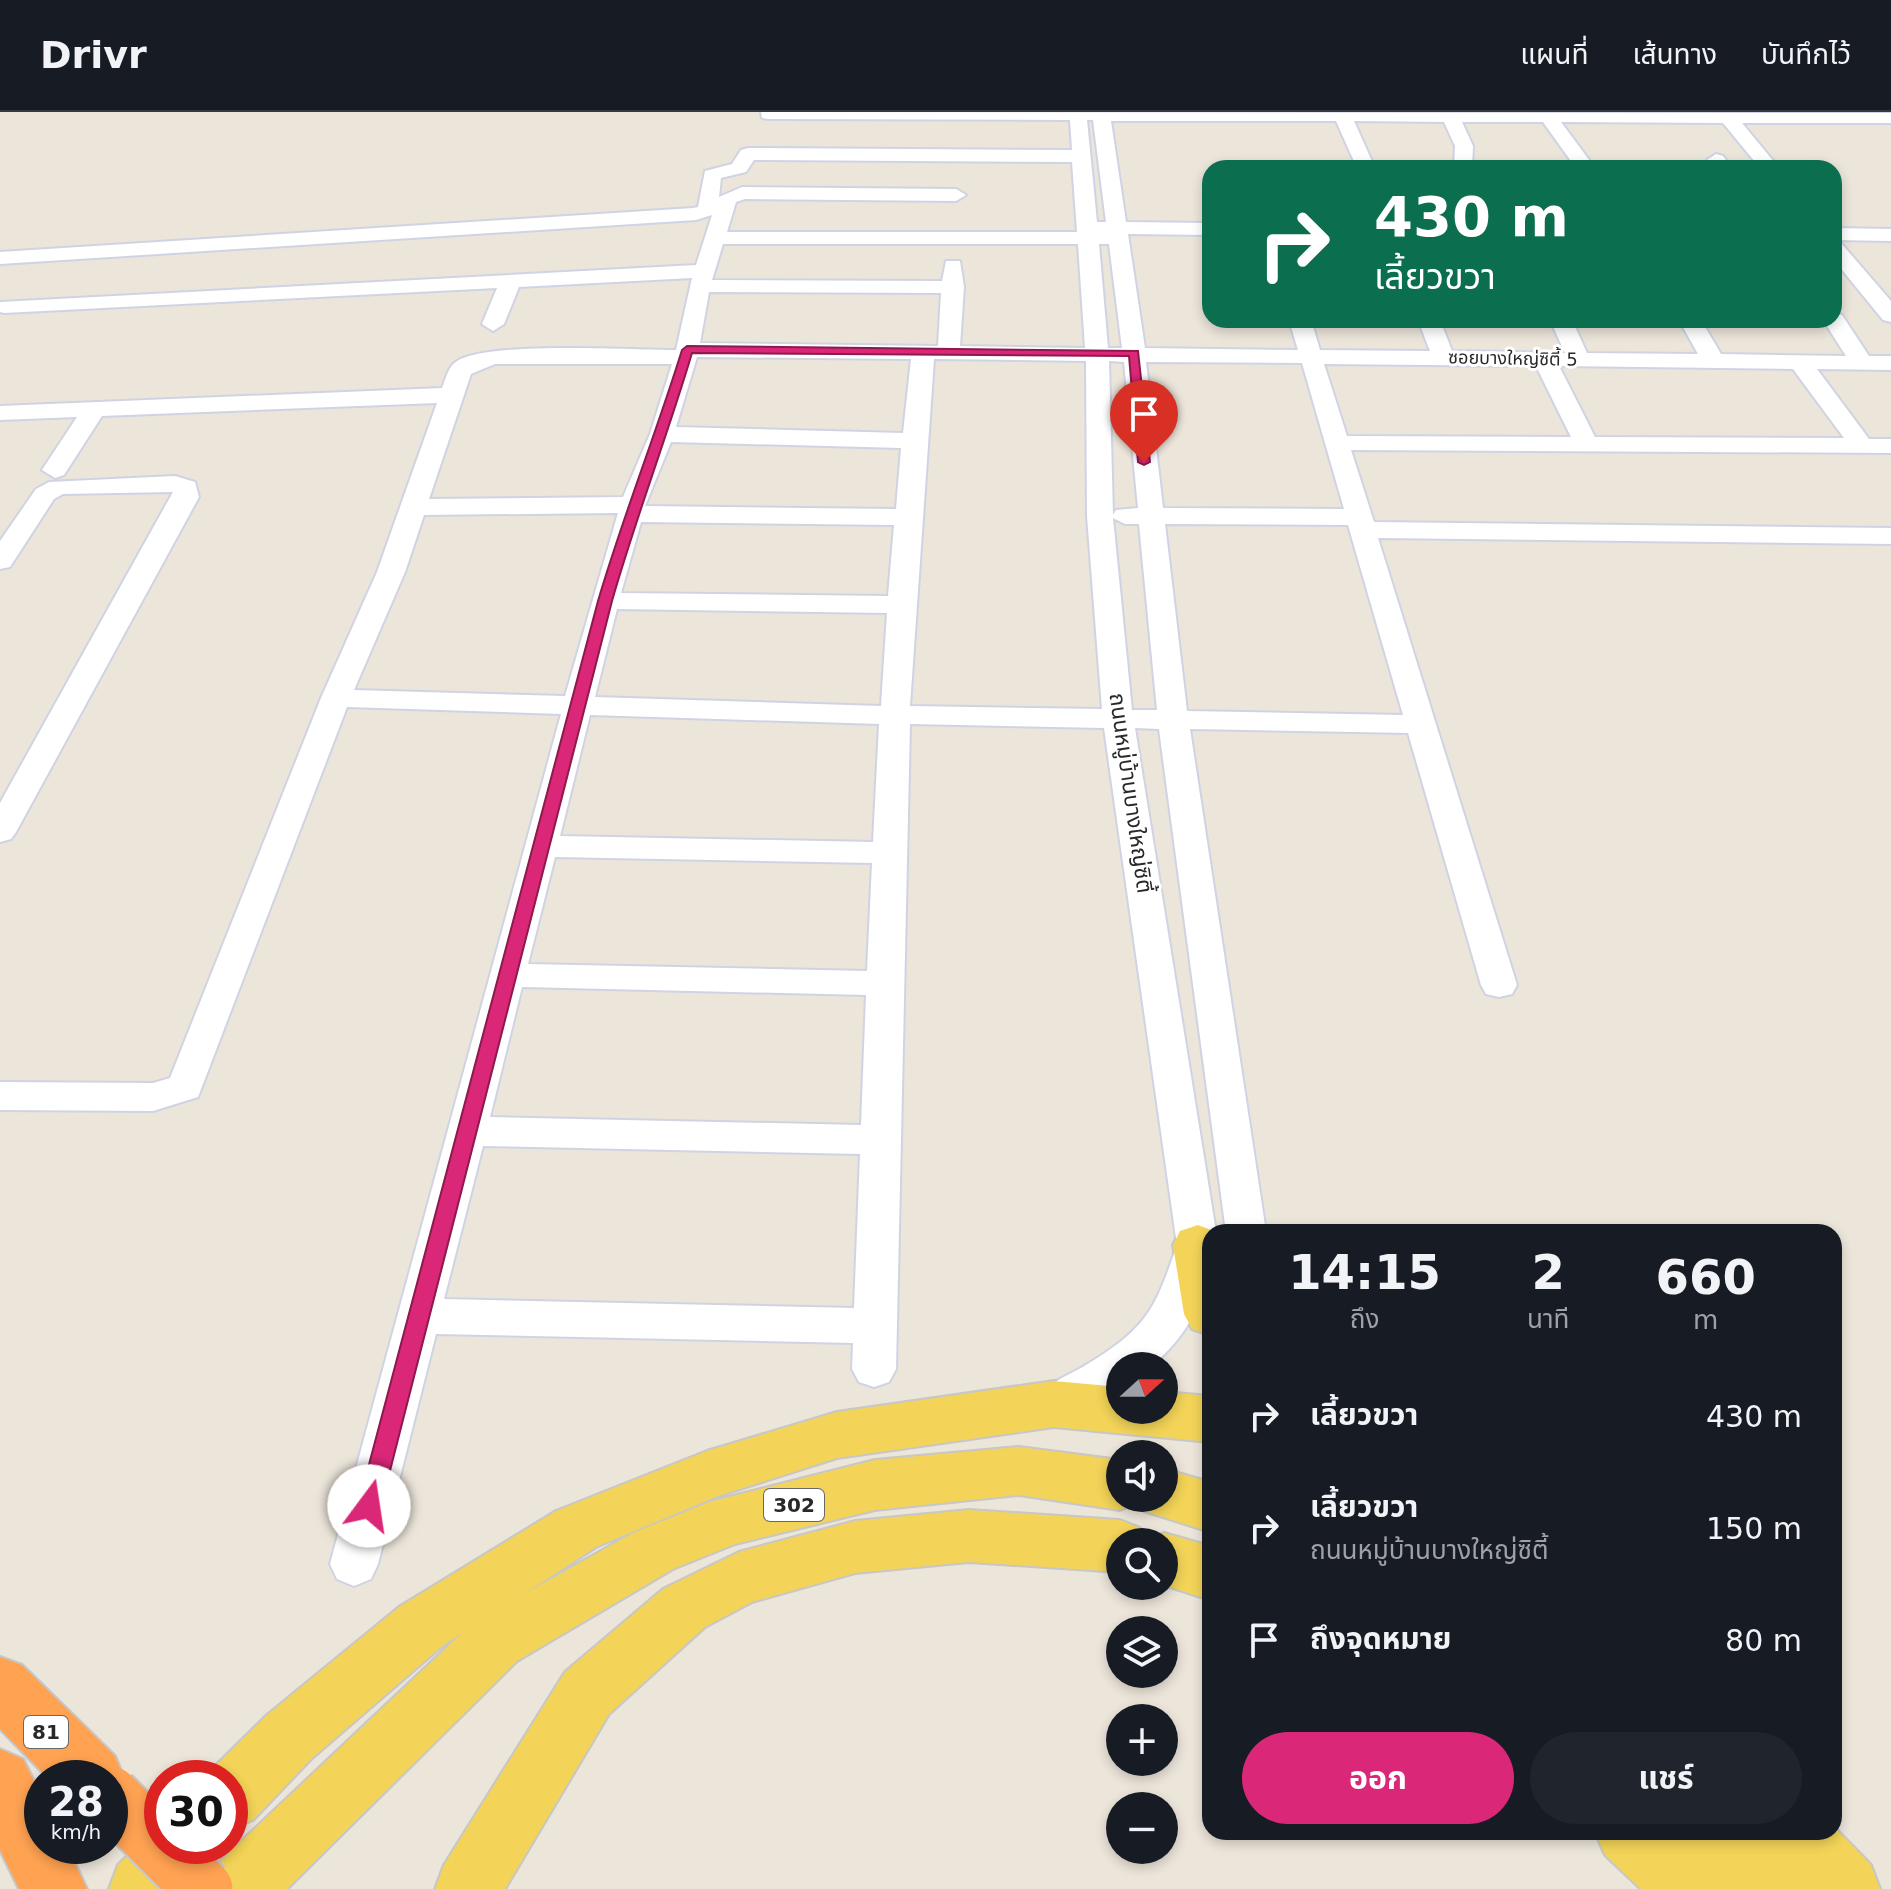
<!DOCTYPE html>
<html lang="th">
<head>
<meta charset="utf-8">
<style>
  body { margin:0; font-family:"DejaVu Sans","Noto Sans Thai",sans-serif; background:#20242c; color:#f1f3f6; height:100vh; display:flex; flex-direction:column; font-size:30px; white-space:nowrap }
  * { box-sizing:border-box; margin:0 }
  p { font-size:26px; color:#9ea1a6 }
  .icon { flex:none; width:44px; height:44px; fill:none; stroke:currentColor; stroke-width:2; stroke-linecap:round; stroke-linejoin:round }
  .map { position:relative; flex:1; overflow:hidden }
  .sheet { position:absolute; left:1202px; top:1112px; width:640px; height:616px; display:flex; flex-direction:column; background:#171b24; border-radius:24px; box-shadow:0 4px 12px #0003 }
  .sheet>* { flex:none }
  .hud { position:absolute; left:1202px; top:48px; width:640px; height:168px; border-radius:24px; box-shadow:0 4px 12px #0003; background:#0b6e4f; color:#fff; overflow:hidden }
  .needle { width:52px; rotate:69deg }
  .fabs { position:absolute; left:1106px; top:1240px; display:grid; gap:16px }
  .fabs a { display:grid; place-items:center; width:72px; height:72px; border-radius:50%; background:#171b24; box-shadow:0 4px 12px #0003; font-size:40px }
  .speed { position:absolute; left:24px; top:1648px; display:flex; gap:16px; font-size:40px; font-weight:700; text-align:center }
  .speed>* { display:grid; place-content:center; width:104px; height:104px; border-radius:50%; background:#171b24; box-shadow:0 4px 12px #0003; line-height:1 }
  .speed small { font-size:20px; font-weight:400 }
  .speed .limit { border:12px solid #d22; background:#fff; color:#111 }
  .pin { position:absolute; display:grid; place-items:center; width:68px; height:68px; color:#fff; margin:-82px -34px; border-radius:50% 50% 50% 0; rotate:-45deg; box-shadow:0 0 8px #0007 }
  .pin .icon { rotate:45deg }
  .me { position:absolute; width:88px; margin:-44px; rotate:14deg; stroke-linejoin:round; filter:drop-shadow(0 0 6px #0008) }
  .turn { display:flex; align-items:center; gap:28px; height:168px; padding:0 40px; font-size:36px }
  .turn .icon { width:104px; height:104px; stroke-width:2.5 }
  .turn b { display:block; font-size:56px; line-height:68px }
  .eta { display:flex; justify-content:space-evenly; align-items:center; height:136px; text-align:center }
  .eta b { font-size:48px; font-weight:700; line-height:56px }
  .cta { display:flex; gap:16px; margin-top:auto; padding:16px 40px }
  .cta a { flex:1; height:92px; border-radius:48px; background:#db2777; color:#fff; font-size:32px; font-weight:700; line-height:92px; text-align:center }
  .cta a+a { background:#20242c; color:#f1f3f6 }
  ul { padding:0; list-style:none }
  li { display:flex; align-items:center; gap:24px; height:112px; padding:0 40px }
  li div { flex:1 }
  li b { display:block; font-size:30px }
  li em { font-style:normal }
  header { display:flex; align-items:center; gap:48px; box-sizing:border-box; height:112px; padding:0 40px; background:#171b24; border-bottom:2px solid #363941 }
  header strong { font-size:38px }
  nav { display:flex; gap:44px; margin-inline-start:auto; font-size:28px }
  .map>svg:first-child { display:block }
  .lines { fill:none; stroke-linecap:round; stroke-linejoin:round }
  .minor-casing { stroke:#d0d3e3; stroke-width:4 }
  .major-casing { stroke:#c7c7c7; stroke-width:4 }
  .highway-casing { stroke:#c7c7c7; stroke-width:4 }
  .minor { fill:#fff; fill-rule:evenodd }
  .major { fill:#f3d458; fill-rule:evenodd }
  .highway { fill:#ffa252; fill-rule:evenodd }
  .highway-bridge-casing { stroke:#c7c7c7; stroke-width:63; stroke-linecap:butt }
  .highway-bridge { stroke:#ffa252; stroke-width:59 }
  .route { fill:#db2777; stroke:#8e194d; stroke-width:2 }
  .labels { text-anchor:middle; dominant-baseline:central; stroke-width:6; stroke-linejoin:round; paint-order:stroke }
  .far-street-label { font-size:18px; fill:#292929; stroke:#fff }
  .shield { fill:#fff; stroke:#696969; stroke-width:2 }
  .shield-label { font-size:20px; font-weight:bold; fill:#292929 }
  .street-label { font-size:22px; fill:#292929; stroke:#fff }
</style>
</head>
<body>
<header>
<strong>Drivr</strong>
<nav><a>แผนที่</a><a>เส้นทาง</a><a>บันทึกไว้</a></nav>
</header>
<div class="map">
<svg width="1891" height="1777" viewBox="0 0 1891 1777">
  <rect width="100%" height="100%" fill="#ece5da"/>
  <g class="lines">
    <g class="minor-casing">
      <g id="minor">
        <path d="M 761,0 L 1891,1 L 1891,11 L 1742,11 L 1779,56 L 1760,56 L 1723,11 L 1561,10 L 1595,56 L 1576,56 L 1543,10 L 1462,10 L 1473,34 L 1472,56 L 1454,56 L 1455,34 L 1444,10 L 1354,9 L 1375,56 L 1357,56 L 1336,9 L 1111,9 L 1126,110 L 1210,111 L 1210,123 L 1128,122 L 1145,236 L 1298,238 L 1289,208 L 1311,208 L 1320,238 L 1430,239 L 1418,208 L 1440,208 L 1452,239 L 1565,241 L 1550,208 L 1572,208 L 1587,241 L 1698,242 L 1679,208 L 1701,208 L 1721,242 L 1846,244 L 1823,208 L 1834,208 L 1834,201 L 1842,203 L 1869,244 L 1891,244 L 1891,258 L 1817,257 L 1869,327 L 1891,327 L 1891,341 L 1351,338 L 1374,410 L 1891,416 L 1891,432 L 1378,426 L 1517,873 L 1512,882 L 1499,885 L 1486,882 L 1481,873 L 1408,621 L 1190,617 L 1266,1120 L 1226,1120 L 1159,617 L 1135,616 L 1216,1120 L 1210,1120 C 1210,1178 1196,1215 1152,1254 L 1120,1254 L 1120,1277 L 1054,1311 L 1038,1305 L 1032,1292 C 1042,1272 1067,1265 1086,1253 C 1147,1216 1155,1198 1177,1133 L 1104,616 L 910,612 L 896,1257 L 889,1270 L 874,1275 L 859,1270 L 852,1257 L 853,1231 L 436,1222 L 378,1452 L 371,1467 L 354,1474 L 337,1467 L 330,1452 L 561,602 L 347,595 L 198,985 L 153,999 L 0,998 L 0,970 L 153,971 L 170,966 L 321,586 L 377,460 L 437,291 L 102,304 L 64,363 L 55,366 L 42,358 L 77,305 L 0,308 L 0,294 L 442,276 C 446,266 448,255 457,249 C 489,229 632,238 676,238 L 692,166 L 519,175 L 504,212 L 493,219 L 482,212 L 497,176 L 4,201 L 0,200 L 0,190 L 696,153 L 712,103 L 696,108 L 0,152 L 0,140 L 693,96 L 698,95 L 705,59 L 732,52 L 741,38 L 748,36 L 1072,38 L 1070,8 L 768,7 L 762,6 ZM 1087,8 L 1093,8 L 1106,110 L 1097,110 ZM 754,48 L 1072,50 L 1077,120 L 727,120 L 736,90 L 745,87 L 956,89 L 966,83 L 956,77 L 742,75 L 719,85 L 721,66 L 746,60 ZM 723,132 L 1078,132 L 1085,236 L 960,234 L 964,175 L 960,149 L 946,149 L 942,169 L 712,168 ZM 1099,132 L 1109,132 L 1122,236 L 1108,236 ZM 709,180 L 941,181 L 938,234 L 700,231 ZM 697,245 L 911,247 L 903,321 L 676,315 ZM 934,247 L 1086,249 L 1087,404 L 1102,597 L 910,594 ZM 1109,249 L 1124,250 L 1138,396 L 1116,398 L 1113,403 ZM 1146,250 L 1302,251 L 1344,397 L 1163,396 ZM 495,252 L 672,252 L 650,322 L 623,385 L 429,387 L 471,262 ZM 1324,252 L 1536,254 L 1571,325 L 1347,324 ZM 1559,254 L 1793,257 L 1844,326 L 1595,325 ZM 671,330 L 901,336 L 896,397 L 645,394 ZM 618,401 L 565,584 L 354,578 L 405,460 L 424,403 ZM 1113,406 L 1125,412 L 1139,412 L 1157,598 L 1132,598 ZM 641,410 L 894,413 L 888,484 L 621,481 ZM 1165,412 L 1348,413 L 1403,603 L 1187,599 ZM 617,497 L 887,501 L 881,594 L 595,585 ZM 590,603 L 879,612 L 873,730 L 560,724 ZM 555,745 L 872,751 L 867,859 L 528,852 ZM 522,875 L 866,883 L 861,1013 L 490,1005 ZM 483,1034 L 860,1042 L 854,1196 L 444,1187 Z"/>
        <polygon points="1716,42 1723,44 1732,56 1713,56 1707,48"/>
        <polygon points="1834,116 1891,117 1891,129 1834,128"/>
        <polygon points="1834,129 1841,131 1891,189 1891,210 1883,208 1834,148"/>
        <polygon points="175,364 195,370 199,385 16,720 11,727 0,730 0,691 173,380 63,382 54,387 10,455 0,457 0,429 36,377 49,370"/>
      </g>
    </g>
    <g class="major-casing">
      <g id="major">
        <polygon points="1198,1113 1216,1120 1210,1120 1210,1223 1192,1217 1184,1202 1173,1133 1180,1119"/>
        <polygon points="1054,1269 1120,1275 1120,1298 1164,1298 1164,1280 1210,1284 1210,1330 1054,1315 837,1346 718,1384 596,1435 524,1482 633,1421 709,1390 875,1348 1019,1335 1120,1348 1120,1386 1164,1386 1164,1357 1210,1370 1210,1420 1144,1399 1140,1390 1120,1398 1019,1383 875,1398 735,1432 673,1457 517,1549 287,1777 207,1777 216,1753 462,1521 441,1535 311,1647 253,1708 230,1717 230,1666 206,1666 207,1662 267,1603 399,1495 556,1399 707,1339 837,1300"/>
        <polygon points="969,1398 1120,1408 1140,1416 1146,1428 1164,1421 1210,1434 1210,1488 1164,1473 1164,1430 1120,1430 1120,1460 969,1450 855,1461 752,1490 705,1515 609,1602 505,1777 435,1777 444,1753 565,1560 663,1477 739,1440 855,1409"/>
        <polygon points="162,1709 162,1734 214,1734 204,1757 186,1777 109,1777 118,1753"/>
        <polygon points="1834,1715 1871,1753 1880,1777 1641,1777 1605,1743 1595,1720 1676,1720 1682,1725 1679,1720 1758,1720 1764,1726 1761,1720 1834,1720"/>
      </g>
    </g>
    <g class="highway-casing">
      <g id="highway">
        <polygon points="0,1545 22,1553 115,1644 124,1666 115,1688 110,1690 110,1666 48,1666 0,1617"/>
        <polygon points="0,1637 23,1647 42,1685 42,1734 67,1734 87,1777 19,1777 0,1738"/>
      </g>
    </g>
    <use href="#minor" class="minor"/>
    <use href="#major" class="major"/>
    <use href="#highway" class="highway"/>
    <g class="highway-bridge-casing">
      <polyline id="highway-bridge" points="110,1684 203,1777"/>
    </g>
    <use href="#highway-bridge" class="highway-bridge"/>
  </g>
  <path class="route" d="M 687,234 L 1138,239 L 1150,350 L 1144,353 L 1138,350 L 1129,244 L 692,241 C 667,325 636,405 612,489 L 381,1394 L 378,1402 L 369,1405 L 361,1402 L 358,1394 L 598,489 C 623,404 656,322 682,238 Z"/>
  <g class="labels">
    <g class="far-street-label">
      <text transform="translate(1513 246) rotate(1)">ซอยบางใหญ่ซิตี้ 5</text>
    </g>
    <g class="shield">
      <rect x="764" y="1377" width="60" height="32" rx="6"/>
      <rect x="24" y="1604" width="44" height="32" rx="6"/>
    </g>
    <g class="shield-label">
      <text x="794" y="1393">302</text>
      <text x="46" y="1620">81</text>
    </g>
    <g class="street-label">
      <text transform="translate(1131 681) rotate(82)">ถนนหมู่บ้านบางใหญ่ซิตี้</text>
    </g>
  </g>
</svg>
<div class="fabs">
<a><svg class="needle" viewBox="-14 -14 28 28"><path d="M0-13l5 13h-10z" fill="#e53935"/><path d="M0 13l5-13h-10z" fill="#9ea1a6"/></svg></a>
<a><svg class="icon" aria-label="sound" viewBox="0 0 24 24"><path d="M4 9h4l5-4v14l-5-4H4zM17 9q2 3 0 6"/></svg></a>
<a><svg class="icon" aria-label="search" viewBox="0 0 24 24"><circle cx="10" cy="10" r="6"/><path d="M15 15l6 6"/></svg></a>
<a><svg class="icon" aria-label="layers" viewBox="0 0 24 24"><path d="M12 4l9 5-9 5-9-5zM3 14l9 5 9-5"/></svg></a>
<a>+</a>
<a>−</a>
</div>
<div class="speed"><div>28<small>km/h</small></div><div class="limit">30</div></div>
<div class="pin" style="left:1144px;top:350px;background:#d93025"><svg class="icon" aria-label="arrive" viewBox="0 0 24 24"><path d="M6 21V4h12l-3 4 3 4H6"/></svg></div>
<svg class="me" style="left:369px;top:1394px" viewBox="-20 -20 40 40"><circle r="19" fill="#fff"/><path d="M0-13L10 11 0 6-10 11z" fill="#db2777"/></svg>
<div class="hud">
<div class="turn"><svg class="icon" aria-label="right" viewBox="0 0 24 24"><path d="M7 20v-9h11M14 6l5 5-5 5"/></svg><div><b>430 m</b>เลี้ยวขวา</div></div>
</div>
<section class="sheet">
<div class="eta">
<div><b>14:15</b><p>ถึง</p></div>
<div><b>2</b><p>นาที</p></div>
<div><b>660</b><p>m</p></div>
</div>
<ul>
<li><svg class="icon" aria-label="right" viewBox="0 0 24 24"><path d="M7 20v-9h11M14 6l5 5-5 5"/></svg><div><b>เลี้ยวขวา</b></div><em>430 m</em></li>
<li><svg class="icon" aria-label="right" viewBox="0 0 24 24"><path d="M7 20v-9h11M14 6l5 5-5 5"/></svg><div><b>เลี้ยวขวา</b><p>ถนนหมู่บ้านบางใหญ่ซิตี้</p></div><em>150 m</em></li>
<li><svg class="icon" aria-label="arrive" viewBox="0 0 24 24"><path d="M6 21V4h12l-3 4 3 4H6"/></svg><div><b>ถึงจุดหมาย</b></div><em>80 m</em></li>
</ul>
<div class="cta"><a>ออก</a><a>แชร์</a></div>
</section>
</div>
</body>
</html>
